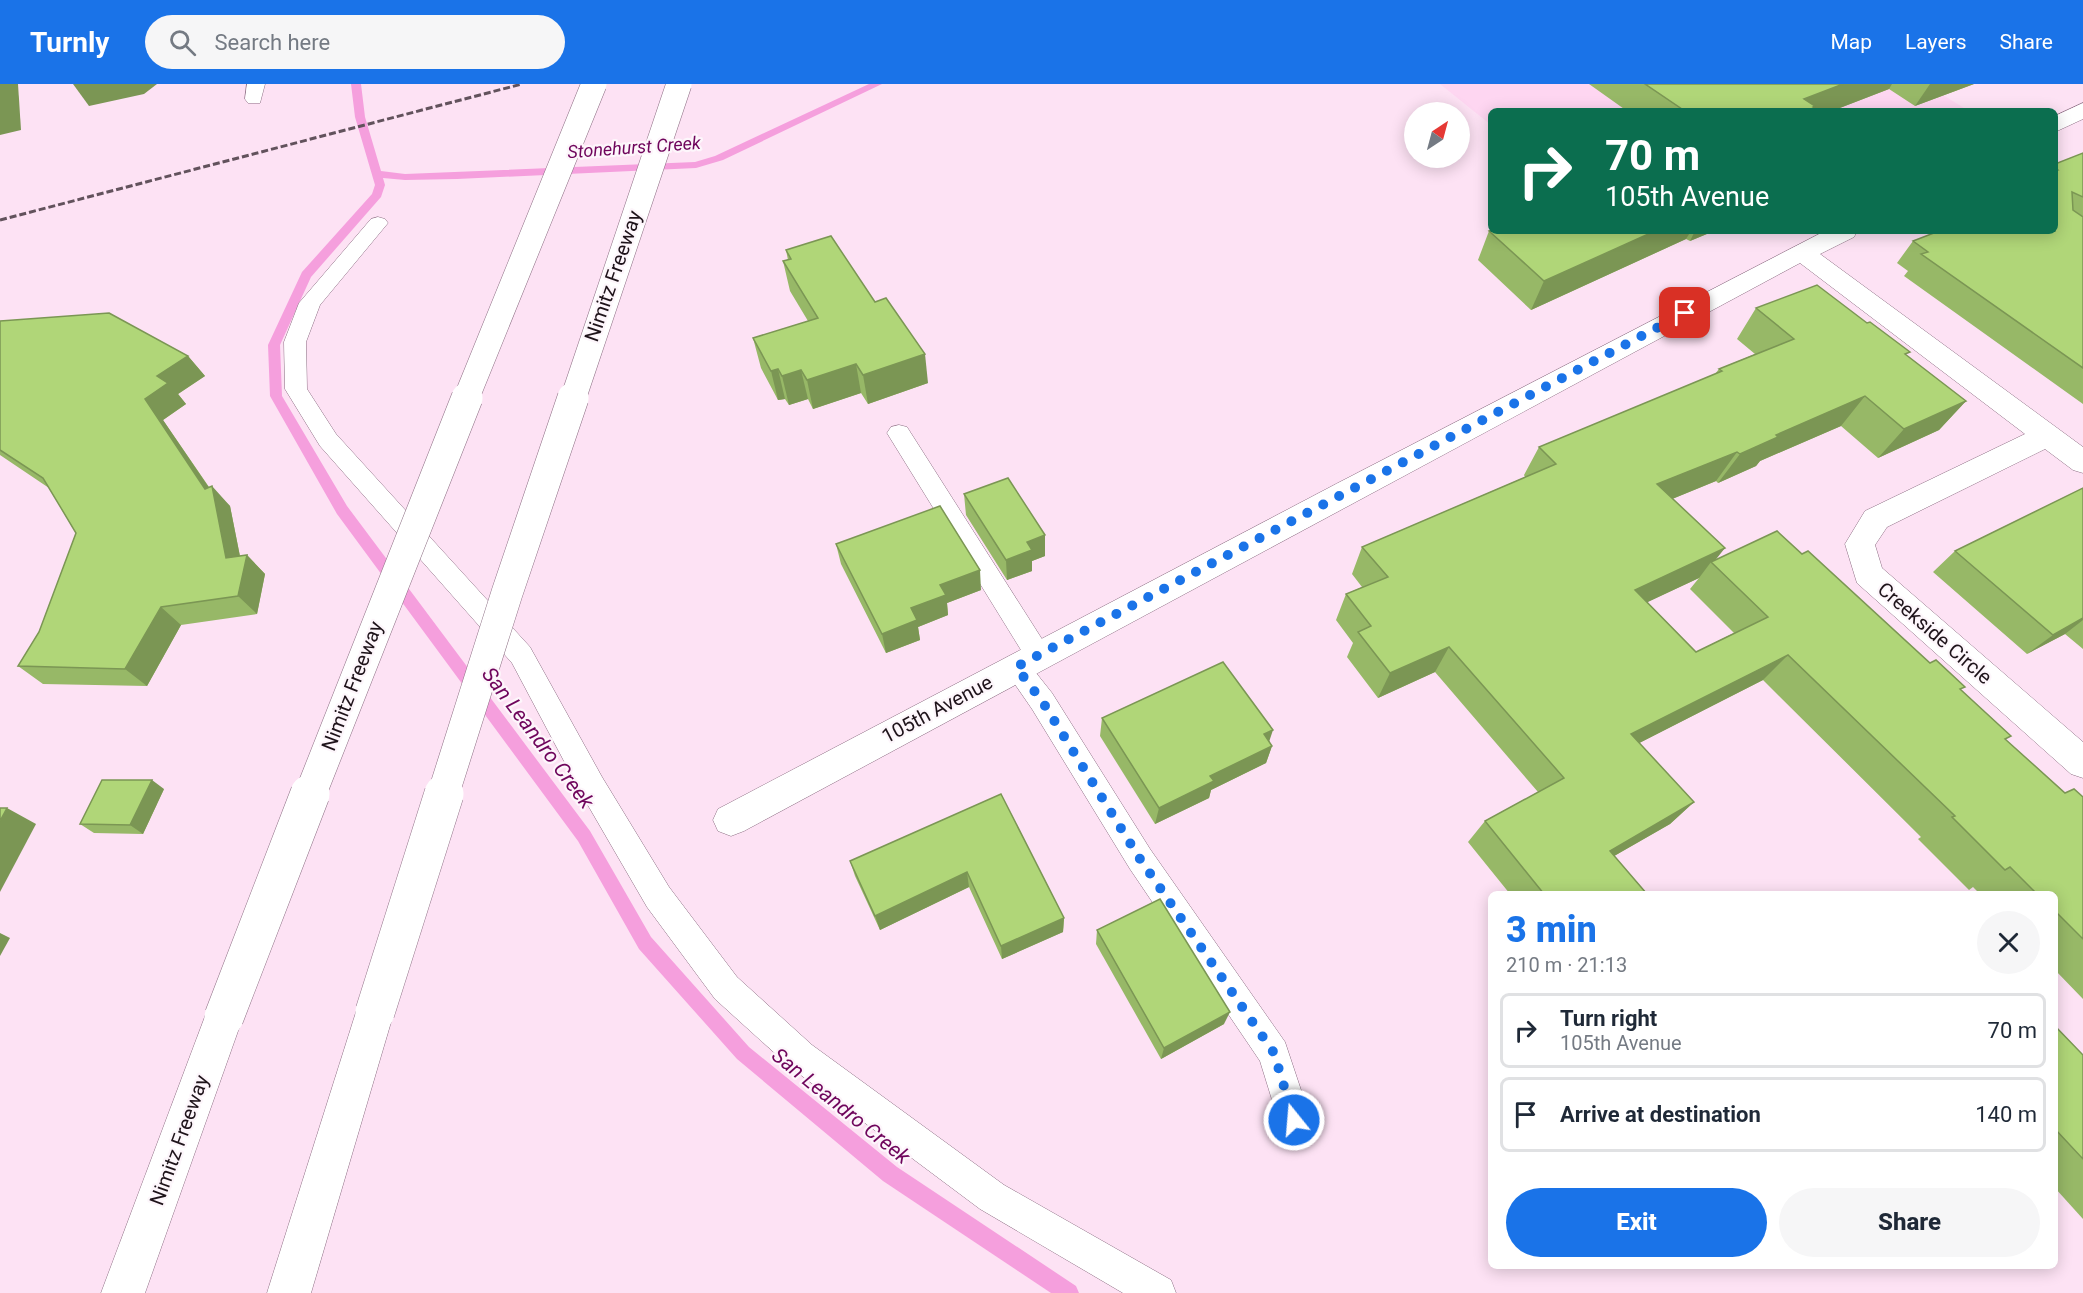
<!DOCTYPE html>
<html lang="en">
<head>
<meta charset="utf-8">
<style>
  body { margin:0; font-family:Roboto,sans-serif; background:#f6f6f7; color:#1f2937; height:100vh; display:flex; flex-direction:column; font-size:22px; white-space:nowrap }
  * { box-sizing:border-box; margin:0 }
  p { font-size:20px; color:#747a83 }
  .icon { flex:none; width:33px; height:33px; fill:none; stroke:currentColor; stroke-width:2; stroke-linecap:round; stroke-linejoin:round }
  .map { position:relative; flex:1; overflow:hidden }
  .sheet { position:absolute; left:1488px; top:807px; width:570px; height:378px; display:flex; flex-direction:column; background:#fff; border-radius:9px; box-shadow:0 3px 15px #0003 }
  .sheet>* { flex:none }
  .banner { position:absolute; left:1488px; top:24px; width:570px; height:126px; border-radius:9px; box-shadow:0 3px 15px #0003; background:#0b6e4f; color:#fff; overflow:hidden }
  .needle { width:39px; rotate:36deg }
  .fabs { position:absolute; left:1404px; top:18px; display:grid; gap:12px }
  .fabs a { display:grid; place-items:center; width:66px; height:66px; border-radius:50%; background:#fff; box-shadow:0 3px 15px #0003; font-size:30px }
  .pin { position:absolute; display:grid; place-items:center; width:51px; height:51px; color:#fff; margin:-26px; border-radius:12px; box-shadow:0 3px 9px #0006 }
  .me { position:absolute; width:66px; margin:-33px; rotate:343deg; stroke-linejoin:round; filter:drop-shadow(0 0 4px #0008) }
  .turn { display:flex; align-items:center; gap:21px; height:126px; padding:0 18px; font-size:27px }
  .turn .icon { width:78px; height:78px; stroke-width:2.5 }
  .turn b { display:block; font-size:42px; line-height:51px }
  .round { display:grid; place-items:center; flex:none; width:63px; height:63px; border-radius:32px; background:#f6f6f7 }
  .overview { display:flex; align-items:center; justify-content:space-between; height:102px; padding:0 18px }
  h1 { font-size:36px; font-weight:800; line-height:45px; color:#1a73e8 }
  .button { display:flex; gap:12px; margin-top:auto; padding:12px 18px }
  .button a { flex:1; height:69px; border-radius:36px; background:#1a73e8; color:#fff; font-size:24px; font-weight:800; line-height:69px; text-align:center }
  .button a+a { background:#f6f6f7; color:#1f2937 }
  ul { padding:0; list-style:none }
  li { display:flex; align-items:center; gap:18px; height:75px; margin:0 12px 9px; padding:0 6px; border:3px solid #e0e1e3; border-radius:9px }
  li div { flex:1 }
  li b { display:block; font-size:22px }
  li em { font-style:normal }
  header { display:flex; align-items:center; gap:36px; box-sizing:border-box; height:84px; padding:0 30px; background:#1a73e8; color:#fff }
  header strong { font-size:28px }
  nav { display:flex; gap:33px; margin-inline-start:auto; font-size:21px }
  .search { width:420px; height:54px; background:#f6f6f7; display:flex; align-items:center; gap:15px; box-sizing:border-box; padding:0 21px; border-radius:33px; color:#747a83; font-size:22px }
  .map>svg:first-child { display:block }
  .built { fill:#fed6f1 }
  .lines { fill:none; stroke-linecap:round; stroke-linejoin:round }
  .stream { fill:#f59fdd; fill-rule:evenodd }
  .service-casing { stroke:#8c6e83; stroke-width:1 }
  .minor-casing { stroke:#8c6e83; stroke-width:1 }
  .motorway-casing { stroke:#8c6e83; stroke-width:1 }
  .service { fill:#fff; fill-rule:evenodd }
  .minor { fill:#fff; fill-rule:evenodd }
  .motorway { fill:#fff; fill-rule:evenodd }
  .rail { stroke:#62525c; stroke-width:3; stroke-dasharray:7 3; stroke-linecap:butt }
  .motorway-bridge-far2-casing { stroke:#8c6e83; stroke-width:26; stroke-linecap:butt }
  .motorway-bridge-far1-casing { stroke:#8c6e83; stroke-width:32; stroke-linecap:butt }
  .motorway-bridge-casing { stroke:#8c6e83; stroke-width:40; stroke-linecap:butt }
  .motorway-bridge-far2 { stroke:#fff; stroke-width:25 }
  .motorway-bridge-far1 { stroke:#fff; stroke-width:31 }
  .motorway-bridge { stroke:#fff; stroke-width:39 }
  .wall { fill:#97b867; fill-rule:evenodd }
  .shaded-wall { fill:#7b9654 }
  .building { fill:#b0d678; stroke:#7b9654; stroke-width:1.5 }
  .route { stroke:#1a73e8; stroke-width:10; stroke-dasharray:0 18 }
  .labels { text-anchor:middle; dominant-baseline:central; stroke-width:4.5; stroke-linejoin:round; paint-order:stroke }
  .far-water-label { font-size:18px; font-style:italic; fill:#6f055c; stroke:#fdf6fb }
  .street-label { font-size:20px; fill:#1e131a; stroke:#fdf6fb }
  .water-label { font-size:21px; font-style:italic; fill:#6f055c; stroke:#fdf6fb }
</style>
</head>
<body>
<header>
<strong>Turnly</strong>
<div class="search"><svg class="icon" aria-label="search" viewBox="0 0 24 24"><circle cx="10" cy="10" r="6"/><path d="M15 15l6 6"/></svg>Search here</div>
<nav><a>Map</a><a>Layers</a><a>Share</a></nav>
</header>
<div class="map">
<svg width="2083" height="1209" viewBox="0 0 2083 1209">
  <rect width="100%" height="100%" fill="#fde2f4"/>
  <polygon class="built" points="1440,0 1925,0 1969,27 1491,27 1491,41"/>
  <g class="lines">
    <polygon class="stream" points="351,0 361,0 365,33 381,87 405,90 695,78 715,72 869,0 882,0 723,76 696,84 457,95 405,96 383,94 385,101 381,113 311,193 280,261 282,312 347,422 590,747 651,853 749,963 897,1083 1076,1202 1079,1209 1051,1209 883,1097 737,975 639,865 578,757 337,430 270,312 268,261 302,188 372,110 375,101 355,33"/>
    <g class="service-casing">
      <g id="service">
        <polygon points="247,0 265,0 260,19 248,19 245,15"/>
        <polygon points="378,133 385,135 388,139 320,221 306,258 307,305 336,350 530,563 602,693 669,803 737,893 812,961 1004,1101 1171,1196 1176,1209 1123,1209 980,1125 790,983 715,915 647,823 582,711 512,579 320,362 285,305 284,258 299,219 371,135"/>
        <polygon points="899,341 907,343 1047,563 1051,571 1047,579 1038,582 1029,579 887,349 891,343"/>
        <polygon points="1016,572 1025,575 1052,609 1150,765 1285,958 1311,1036 1306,1048 1294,1053 1282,1048 1260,977 1130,785 1032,625 1003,583 1007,575"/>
      </g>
    </g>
    <g class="minor-casing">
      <g id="minor">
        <polygon points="2083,19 2083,35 2055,48 2055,32"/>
        <polygon points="1825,147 1857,147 1854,153 1820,170 2083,363 2083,389 2073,386 2045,365 1887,443 1875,461 1882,484 2083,658 2083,694 2071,690 1857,499 1845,460 1865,427 2025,350 1800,179 744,747 731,752 718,747 713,736 718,725 1336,400"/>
      </g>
    </g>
    <g class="motorway-casing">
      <g id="motorway">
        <polygon points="375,909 389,914 394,928 311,1209 267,1209 356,928 361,914"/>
        <polygon points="224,914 238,919 243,933 145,1209 101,1209 210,919"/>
      </g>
    </g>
    <use href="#service" class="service"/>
    <use href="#minor" class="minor"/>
    <use href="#motorway" class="motorway"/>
    <polyline class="rail" points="0,136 522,0"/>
    <g class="motorway-bridge-far2-casing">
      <g id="motorway-bridge-far2">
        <polyline points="466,315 594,0"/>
        <polyline points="573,315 679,0"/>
      </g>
    </g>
    <g class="motorway-bridge-far1-casing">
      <g id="motorway-bridge-far1">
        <polyline points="310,711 467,314"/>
        <polyline points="443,711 507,509 573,314"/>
      </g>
    </g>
    <g class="motorway-bridge-casing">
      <g id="motorway-bridge">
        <polyline points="375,928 444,710"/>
        <polyline points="224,933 310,710"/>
      </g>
    </g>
    <use href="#motorway-bridge-far2" class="motorway-bridge-far2"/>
    <use href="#motorway-bridge-far1" class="motorway-bridge-far1"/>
    <use href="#motorway-bridge" class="motorway-bridge"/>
  </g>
  <g class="wall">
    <polygon points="1589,0 1974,0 1915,22 1889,5 1832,27 1627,27"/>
    <polygon points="2083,69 2083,320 1904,192 1908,187 1897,179 1913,157 2055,147 2055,80"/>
    <polygon points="1489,147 1714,147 1690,157 1686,155 1531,226 1478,176"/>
    <polygon points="786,166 928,299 868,320 861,309 813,325 808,315 789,321 785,315 778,316 761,284 753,254 808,237 790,207 783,177 788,176"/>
    <path d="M 1756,224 L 1907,272 L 1966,317 L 1939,346 L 1878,374 L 1841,342 L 1760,377 L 1756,382 L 1718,399 L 1716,397 L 1672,415 L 1716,476 L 1802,470 L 1961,606 L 2005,655 L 2065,709 L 2083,713 L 2083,915 L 2055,886 L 2055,810 L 1980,810 L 1973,803 L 1969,806 L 1918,755 L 1921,753 L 1763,596 L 1639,659 L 1694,718 L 1670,740 L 1614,772 L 1647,810 L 1510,810 L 1468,758 L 1485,737 L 1538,708 L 1435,588 L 1378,614 L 1347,573 L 1353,559 L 1336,536 L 1346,510 L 1362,503 L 1352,490 L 1362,463 L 1525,393 L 1524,391 L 1539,363 L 1715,290 L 1719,285 L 1755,270 L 1737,255 ZM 1699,494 L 1690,505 L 1734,549 L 1696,568 L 1647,518 Z"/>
    <polygon points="0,237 188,272 205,292 178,310 186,320 163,336 209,403 230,422 240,472 247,471 265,490 257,530 181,541 147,602 43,600 18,582 39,548 76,449 49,404 0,371"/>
    <polygon points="2083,404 2083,565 2065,550 2027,570 1933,488 1955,467"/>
    <polygon points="964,410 1045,472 1032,477 1032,487 1007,496 966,431"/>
    <polygon points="836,460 981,506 947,519 948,531 918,543 920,556 886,569 841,480"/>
    <polygon points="1102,634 1269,657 1272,662 1266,679 1211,706 1209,714 1155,740 1100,652"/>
    <polygon points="164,705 143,750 94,749 80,740"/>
    <polygon points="1001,710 1064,834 1063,848 1002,875 969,803 880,846 855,792 850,777"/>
    <polygon points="1097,846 1224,940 1161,975 1096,860"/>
    <polygon points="2055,942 2083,971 2083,1135 2055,1104"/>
  </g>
  <g class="shaded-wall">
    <polygon points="0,0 18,0 21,46 0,51"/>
    <polygon points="73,0 157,0 144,10 89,22"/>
    <polygon points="1843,0 1892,0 1889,5 1832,27 1797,27 1804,15"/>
    <polygon points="1930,0 1974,0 1915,22"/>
    <polygon points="1655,147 1691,147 1686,155 1531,226 1544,197"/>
    <polygon points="1695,147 1714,147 1690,157"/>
    <polygon points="925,270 928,299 868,320 863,291"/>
    <polygon points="188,272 205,292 178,310 186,320 163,336 214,411 212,402 230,422 243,488 247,471 265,490 257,530 238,512 205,405 145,315 157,292"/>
    <polygon points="856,280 861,309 813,325 807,296"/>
    <polygon points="778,285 785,315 778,316 771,287"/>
    <polygon points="801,286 808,315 789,321 782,292"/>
    <polygon points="1865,312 1841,342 1760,377 1756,382 1718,399 1740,370 1776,351"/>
    <polygon points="1966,317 1939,346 1878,374 1904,345"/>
    <polygon points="1737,368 1716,397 1638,429 1657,400"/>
    <polygon points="1045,451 1045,472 1032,477 1032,487 1007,496 1006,476 1027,458"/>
    <polygon points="1725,464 1713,479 1711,478 1699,494 1616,533 1635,506"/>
    <polygon points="980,486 981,506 947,519 948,531 918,543 920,556 886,569 882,550 911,524 940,501"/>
    <polygon points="161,523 181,541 147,602 125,585"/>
    <polygon points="2083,534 2083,536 2065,550 2027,570 2053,551"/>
    <polygon points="1449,563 1435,588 1378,614 1390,589"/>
    <polygon points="1788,571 1763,596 1610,674 1631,650"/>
    <polygon points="1273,646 1267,664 1264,650"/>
    <polygon points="1272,662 1266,679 1211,706 1209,714 1155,740 1159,724 1210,692"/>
    <polygon points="152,696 164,705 143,750 130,741"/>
    <polygon points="1694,718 1670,740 1588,787 1610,767"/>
    <polygon points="7,724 36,740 0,808 0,737"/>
    <polygon points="967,788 969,803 880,846 875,832"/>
    <polygon points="1064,834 1063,848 1002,875 1001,862"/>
    <polygon points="0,849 10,854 0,872"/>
    <polygon points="1230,928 1224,940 1161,975 1164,964"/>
  </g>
  <g class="building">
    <polygon points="1645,0 1843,0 1804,15 1815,22 1813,23 1819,27 1685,27"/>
    <polygon points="2083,69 2083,113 2072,108 2073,126 2083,133 2083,284 1921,170 1928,168 1913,157 1939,147 2055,147 2055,87 2058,86 2055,84 2055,80"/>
    <polygon points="1491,146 1491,147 1655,147 1544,197 1489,147"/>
    <polygon points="831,152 875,218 886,214 925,270 863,291 856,280 807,296 801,286 782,292 778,285 771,287 753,254 818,234 783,177 791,175 786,166"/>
    <polygon points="1817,201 1867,239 1870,238 1910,268 1905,270 1966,317 1904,345 1865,312 1776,351 1778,353 1740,370 1737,368 1657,400 1725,464 1635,506 1696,568 1768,533 1711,478 1777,447 1802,470 1808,467 1930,579 1936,576 1965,603 1960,605 2011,652 2005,655 2065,709 2074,705 2083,713 2083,855 2055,827 2055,810 2037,810 2010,783 2005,786 1952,733 1955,732 1788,571 1631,650 1694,718 1610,767 1647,810 1544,810 1485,737 1564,694 1449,563 1390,589 1358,548 1371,542 1346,510 1388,493 1362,463 1556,380 1539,363 1722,287 1719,285 1794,255 1756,224"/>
    <polygon points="109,229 188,272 157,292 168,299 145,315 205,405 212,402 226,474 247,471 238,512 161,523 125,585 18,582 39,548 76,449 43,394 0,366 0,237"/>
    <polygon points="1008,394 1045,451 1027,458 1032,466 1006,476 964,410"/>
    <polygon points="2083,404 2083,534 2053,551 1955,467"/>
    <polygon points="940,422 980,486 940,501 946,511 911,524 917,536 882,550 836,460"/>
    <polygon points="1223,578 1273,646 1264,650 1272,662 1210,692 1214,697 1159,724 1102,634"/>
    <polygon points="102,696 152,696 130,741 80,740"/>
    <polygon points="1001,710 1064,834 1001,862 967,788 875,832 850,777"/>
    <polygon points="0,724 7,724 0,737"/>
    <polygon points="1160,815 1230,928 1164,964 1097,846"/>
    <polygon points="2055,942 2083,971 2083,1075 2055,1045"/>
  </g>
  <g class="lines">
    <polyline class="route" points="1294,1036 1274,969 1140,775 1042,617 1016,583 1685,229"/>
  </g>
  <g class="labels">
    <g class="far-water-label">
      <text transform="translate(634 63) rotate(-4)">Stonehurst Creek</text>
    </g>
    <g class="street-label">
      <text transform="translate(613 192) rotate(-71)">Nimitz Freeway</text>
      <text transform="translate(1935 549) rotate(41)">Creekside Circle</text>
      <text transform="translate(352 602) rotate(-69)">Nimitz Freeway</text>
      <text transform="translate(937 625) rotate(-28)">105th Avenue</text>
      <text transform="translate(179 1056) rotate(-70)">Nimitz Freeway</text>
    </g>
    <g class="water-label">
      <text transform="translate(538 654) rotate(53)">San Leandro Creek</text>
      <text transform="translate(841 1022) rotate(39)">San Leandro Creek</text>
    </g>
  </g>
</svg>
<div class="fabs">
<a><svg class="needle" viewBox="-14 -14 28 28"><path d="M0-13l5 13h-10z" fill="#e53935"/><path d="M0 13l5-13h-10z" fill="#747a83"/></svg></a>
</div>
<div class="pin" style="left:1685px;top:229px;background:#d93025"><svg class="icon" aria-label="arrive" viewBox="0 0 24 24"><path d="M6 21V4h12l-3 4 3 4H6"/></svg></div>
<svg class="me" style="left:1294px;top:1036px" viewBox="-20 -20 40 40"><circle r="17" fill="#1a73e8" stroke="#fff" stroke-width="3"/><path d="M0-11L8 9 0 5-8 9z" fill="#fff"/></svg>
<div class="banner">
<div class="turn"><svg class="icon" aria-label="right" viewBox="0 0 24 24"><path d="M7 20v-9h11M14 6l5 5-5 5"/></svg><div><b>70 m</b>105th Avenue</div></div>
</div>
<section class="sheet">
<div class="overview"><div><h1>3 min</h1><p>210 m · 21:13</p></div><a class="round"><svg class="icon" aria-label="close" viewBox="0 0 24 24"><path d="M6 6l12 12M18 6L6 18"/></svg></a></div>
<ul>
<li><svg class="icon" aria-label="right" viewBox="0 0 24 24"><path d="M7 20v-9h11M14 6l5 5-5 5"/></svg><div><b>Turn right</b><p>105th Avenue</p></div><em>70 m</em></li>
<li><svg class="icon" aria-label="arrive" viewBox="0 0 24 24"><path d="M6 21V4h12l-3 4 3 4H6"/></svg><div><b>Arrive at destination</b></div><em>140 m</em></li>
</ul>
<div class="button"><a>Exit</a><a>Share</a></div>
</section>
</div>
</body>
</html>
